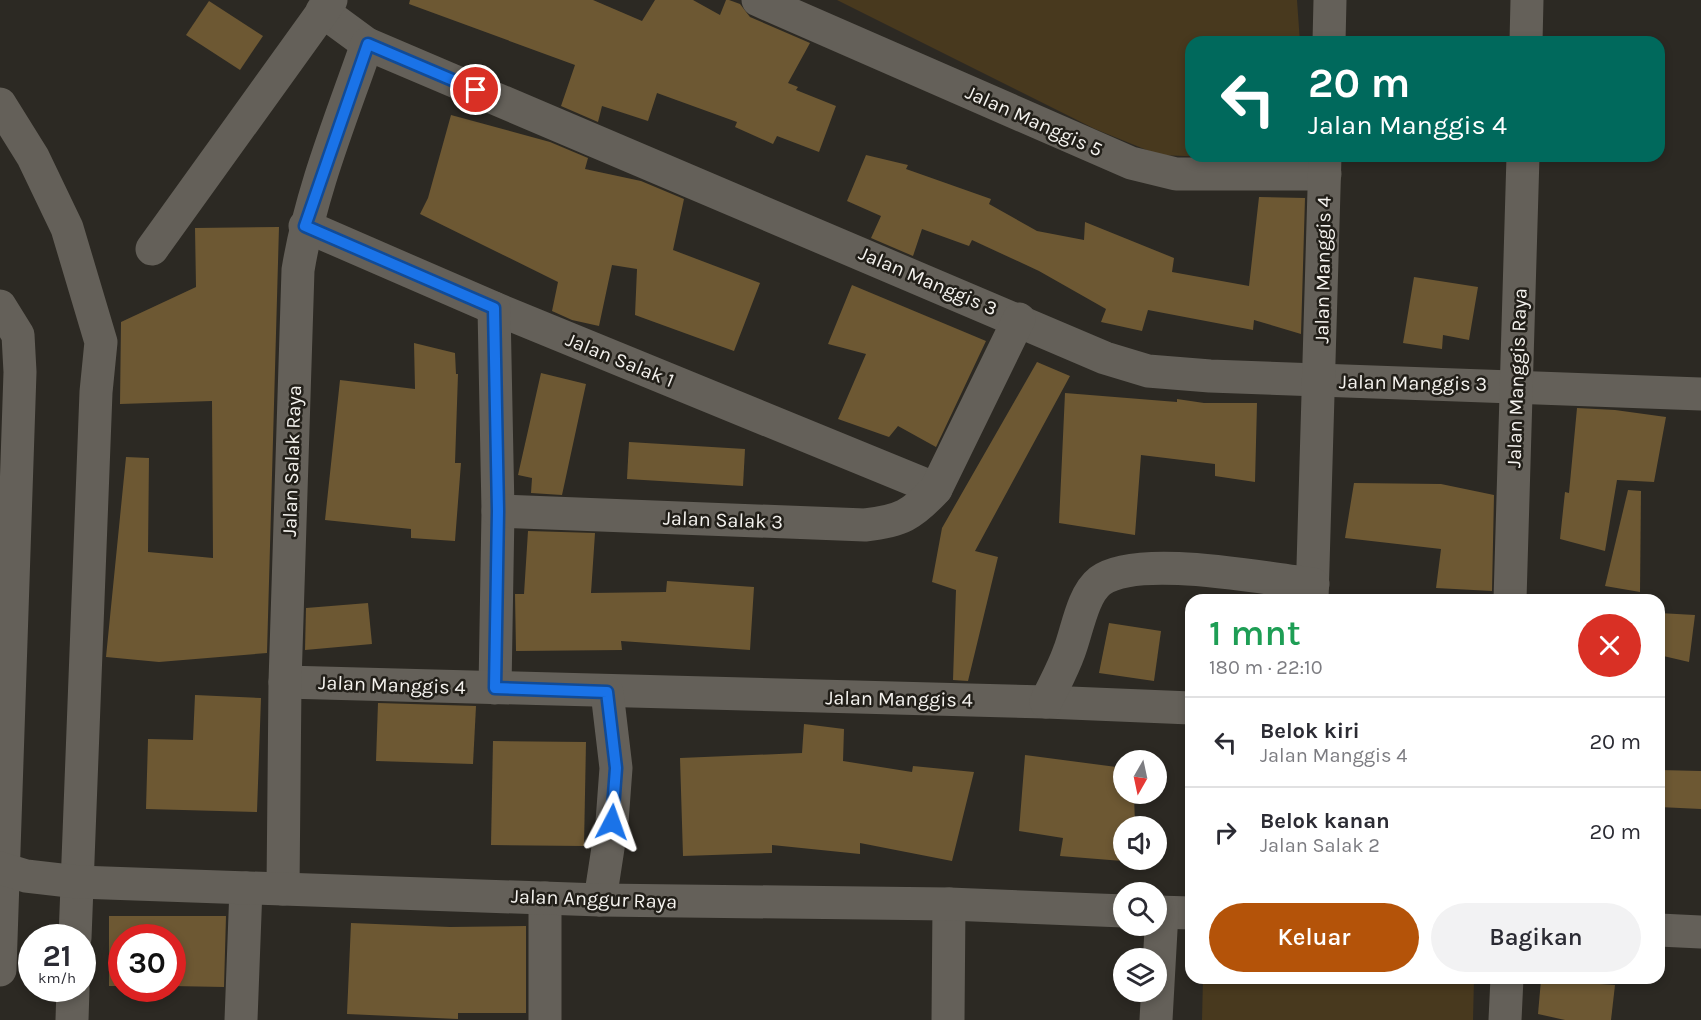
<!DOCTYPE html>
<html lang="id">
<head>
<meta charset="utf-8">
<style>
  body { margin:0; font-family:Karla,sans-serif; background:#f2f2f3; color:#2b2b33; height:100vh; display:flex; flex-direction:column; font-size:22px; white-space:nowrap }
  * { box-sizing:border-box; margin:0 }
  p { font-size:20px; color:#7c7c81 }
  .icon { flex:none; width:33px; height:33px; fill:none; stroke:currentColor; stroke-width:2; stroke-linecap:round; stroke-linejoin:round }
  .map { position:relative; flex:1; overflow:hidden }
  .panel { position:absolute; left:1185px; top:594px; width:480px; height:390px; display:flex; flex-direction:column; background:#fff; border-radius:18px; box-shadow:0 3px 9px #0003 }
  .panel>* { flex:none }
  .top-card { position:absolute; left:1185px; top:36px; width:480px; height:126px; border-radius:18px; box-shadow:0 3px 9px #0003; background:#00695c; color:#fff; overflow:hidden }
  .needle { width:39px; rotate:189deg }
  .buttons { position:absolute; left:1113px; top:750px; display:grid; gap:12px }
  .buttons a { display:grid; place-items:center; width:54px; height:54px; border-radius:50%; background:#fff; box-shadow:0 3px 9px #0003; font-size:30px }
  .speed { position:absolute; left:18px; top:924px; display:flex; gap:12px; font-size:30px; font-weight:700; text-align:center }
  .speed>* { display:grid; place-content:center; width:78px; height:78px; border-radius:50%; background:#fff; box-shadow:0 3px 9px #0003; line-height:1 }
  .speed small { font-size:15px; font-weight:400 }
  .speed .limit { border:9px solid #d22; background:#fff; color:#111 }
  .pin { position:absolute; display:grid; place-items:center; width:51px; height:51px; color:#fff; margin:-26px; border:3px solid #fff; border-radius:50%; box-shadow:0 2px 6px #0007 }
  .me { position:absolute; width:66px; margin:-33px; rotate:4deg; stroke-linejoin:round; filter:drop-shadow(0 0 4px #0008) }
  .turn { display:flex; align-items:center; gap:21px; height:126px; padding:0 24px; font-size:27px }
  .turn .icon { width:78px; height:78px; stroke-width:2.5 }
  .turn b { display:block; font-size:42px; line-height:51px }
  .round { display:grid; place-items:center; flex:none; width:63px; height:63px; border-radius:32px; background:#f2f2f3 }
  .summary { display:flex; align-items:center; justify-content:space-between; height:102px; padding:0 24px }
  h1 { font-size:36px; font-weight:600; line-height:45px; color:#1e9e55 }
  .action { display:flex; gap:12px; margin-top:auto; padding:12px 24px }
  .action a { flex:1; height:69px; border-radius:36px; background:#b45309; color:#fff; font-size:24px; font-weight:600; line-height:69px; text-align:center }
  .action a+a { background:#f2f2f3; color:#2b2b33 }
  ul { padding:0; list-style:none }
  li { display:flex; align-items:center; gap:18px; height:90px; padding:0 24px; border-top:2px solid #e1e1e2 }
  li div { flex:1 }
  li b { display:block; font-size:22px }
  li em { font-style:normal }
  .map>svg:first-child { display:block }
  .green { fill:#48391e }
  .building { fill:#6d5833 }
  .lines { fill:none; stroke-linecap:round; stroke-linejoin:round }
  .minor { stroke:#646059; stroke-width:33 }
  .tertiary { stroke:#646059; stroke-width:33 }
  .route-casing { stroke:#114b97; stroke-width:15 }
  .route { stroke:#1a73e8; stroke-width:10 }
  .labels { text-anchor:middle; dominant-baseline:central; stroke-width:5; stroke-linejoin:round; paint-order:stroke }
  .street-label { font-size:20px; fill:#f4f2ee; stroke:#221f19 }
</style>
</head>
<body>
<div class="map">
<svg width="1701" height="1020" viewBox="0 0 1701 1020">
  <rect width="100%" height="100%" fill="#2c2923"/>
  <g class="green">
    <polygon points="837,0 1297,0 1300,42 1191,42 1191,156 1306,156 1307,161 1159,155 1095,129"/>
    <polygon points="1203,978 1474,978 1473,1020 1202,1020"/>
  </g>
  <g class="building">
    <polygon points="410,0 593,0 642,21 655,0 693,0 720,15 726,0 729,0 740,4 750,17 810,43 788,83 798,87 796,90 836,106 819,152 777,136 773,144 735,127 737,122 657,93 648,121 602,106 598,122 561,106 575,65 409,4"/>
    <polygon points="209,1 263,36 240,70 186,35"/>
    <polygon points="451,115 550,142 588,158 585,169 641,181 684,199 673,250 760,283 734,351 635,315 637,269 612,265 599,326 572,320 552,311 558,282 420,214 428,198"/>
    <polygon points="866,155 908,165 906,169 991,199 989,204 1037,231 1084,240 1085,222 1174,258 1172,272 1249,286 1259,197 1305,198 1301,334 1254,320 1253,330 1148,310 1142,331 1101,322 1106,309 1039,271 972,240 969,246 922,229 913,256 871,238 881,216 847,201"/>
    <polygon points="279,227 267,653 159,662 106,657 126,457 149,458 148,552 213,558 212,401 120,404 121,322 196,287 195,228"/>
    <polygon points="1414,277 1478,287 1469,340 1443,335 1442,349 1403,343"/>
    <polygon points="852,285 986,341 936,447 898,426 889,437 838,419 866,354 828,344"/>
    <polygon points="414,343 455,353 456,374 458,374 455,463 461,463 455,541 411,538 411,529 325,520 340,380 415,389"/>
    <polygon points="1037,362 1070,376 975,551 998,557 968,681 953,680 956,590 932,582 942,528"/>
    <polygon points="541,373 586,384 562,495 531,493 532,478 518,475"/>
    <polygon points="1065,393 1177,402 1177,399 1204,403 1257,403 1255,482 1215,476 1215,464 1141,455 1135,535 1059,523"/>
    <polygon points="1577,408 1615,410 1666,417 1654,482 1617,480 1605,551 1560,539 1565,492 1569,493"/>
    <polygon points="629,442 745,449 743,486 627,479"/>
    <polygon points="1354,483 1441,484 1494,495 1492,591 1436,588 1441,549 1345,538"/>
    <polygon points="1628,490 1641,491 1640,592 1605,586"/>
    <polygon points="528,531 595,533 591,593 666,592 667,581 754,587 750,650 621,641 622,650 516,651 515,594 524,594"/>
    <polygon points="368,603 372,644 305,650 306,608"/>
    <polygon points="1659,613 1695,615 1689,662 1659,655"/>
    <polygon points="1109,623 1161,631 1154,681 1099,673"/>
    <polygon points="195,695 261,698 257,812 146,809 148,739 193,740"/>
    <polygon points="378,703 476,706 473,764 376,761"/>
    <polygon points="804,724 844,729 843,761 912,772 913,766 974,772 952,861 860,843 860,854 772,845 772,853 683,856 680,758 802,753"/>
    <polygon points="493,741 586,742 584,846 491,845"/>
    <polygon points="1025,755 1124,768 1124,794 1134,794 1135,826 1124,826 1124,860 1135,860 1135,862 1060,856 1063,838 1019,831"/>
    <polygon points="1659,770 1701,771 1701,809 1659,807"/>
    <polygon points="109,916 226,916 224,987 172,986 172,938 122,938 122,986 109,986"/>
    <polygon points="351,923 450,927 526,926 526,1013 458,1013 458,1019 347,1014"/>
    <polygon points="1541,980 1615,985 1611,1020 1565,1020 1538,1014"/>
  </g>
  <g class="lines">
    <g class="minor">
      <polyline points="758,0 1131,163 1176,174 1325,174"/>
      <polyline points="322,11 367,44 1105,358 1148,371 1210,376 1701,394"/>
      <polyline points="1329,42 1330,0"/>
      <polyline points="1526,42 1527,0"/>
      <polyline points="0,104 33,157 67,228 101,342 96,392 75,938"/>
      <polyline points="305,226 494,308 936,489"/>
      <polyline points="152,249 331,0"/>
      <polyline points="0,306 18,335 20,372 0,970"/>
      <polyline points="494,308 498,511 495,688"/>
      <path d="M 498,511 L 865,525 C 901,521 912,515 936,489 L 1019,319"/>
      <polyline points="1312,600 1325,156"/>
      <polyline points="1510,600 1523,156"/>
      <polyline points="285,682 1046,702 1191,708"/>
      <path d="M 1046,702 C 1054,685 1063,669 1069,652 C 1077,632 1082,595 1100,581 C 1138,553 1265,579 1313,584"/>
      <path d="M 283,889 L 285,682 L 298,270 C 311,191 341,119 367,44"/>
      <polyline points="600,900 612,822 616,768 607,692"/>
      <polyline points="1659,930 1701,932"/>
      <polyline points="72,1020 73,988"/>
      <polyline points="241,1020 246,888"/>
      <polyline points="545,1020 545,898"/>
      <polyline points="948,1020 949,904"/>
      <polyline points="1505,1020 1507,978"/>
    </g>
    <g class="tertiary">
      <polyline points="0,868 26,876 78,882 600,900 949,904 1124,911"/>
      <polyline points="1156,912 1191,913"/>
      <polyline points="1156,1020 1162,912"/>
    </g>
  </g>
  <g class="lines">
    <g class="route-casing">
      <polyline id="route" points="476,90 368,44 305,226 494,308 498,511 495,688 607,692 616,768 612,822"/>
    </g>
    <use href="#route" class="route"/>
  </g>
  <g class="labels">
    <g class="street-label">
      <text transform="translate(1034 121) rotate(24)">Jalan Manggis 5</text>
      <text transform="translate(1323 270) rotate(-89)">Jalan Manggis 4</text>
      <text transform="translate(928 281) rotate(23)">Jalan Manggis 3</text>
      <text transform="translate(620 360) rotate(22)">Jalan Salak 1</text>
      <text transform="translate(1517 378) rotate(-88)">Jalan Manggis Raya</text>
      <text transform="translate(1413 383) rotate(1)">Jalan Manggis 3</text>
      <text transform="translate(292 461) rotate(-88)">Jalan Salak Raya</text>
      <text transform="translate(723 520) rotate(2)">Jalan Salak 3</text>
      <text transform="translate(392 685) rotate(2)">Jalan Manggis 4</text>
      <text transform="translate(899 699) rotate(1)">Jalan Manggis 4</text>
      <text transform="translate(594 899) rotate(2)">Jalan Anggur Raya</text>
    </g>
  </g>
</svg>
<div class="buttons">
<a><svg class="needle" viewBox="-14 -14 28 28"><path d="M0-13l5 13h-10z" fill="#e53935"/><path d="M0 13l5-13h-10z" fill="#7c7c81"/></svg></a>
<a><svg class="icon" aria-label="sound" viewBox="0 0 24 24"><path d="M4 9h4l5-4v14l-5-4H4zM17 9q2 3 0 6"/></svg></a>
<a><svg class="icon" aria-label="search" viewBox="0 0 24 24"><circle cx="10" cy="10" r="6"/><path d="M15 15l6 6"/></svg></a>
<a><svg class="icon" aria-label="layers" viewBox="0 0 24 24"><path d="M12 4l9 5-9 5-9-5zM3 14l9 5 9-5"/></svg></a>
</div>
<div class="speed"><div>21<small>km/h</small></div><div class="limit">30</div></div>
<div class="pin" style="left:476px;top:90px;background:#d93025"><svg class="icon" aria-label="arrive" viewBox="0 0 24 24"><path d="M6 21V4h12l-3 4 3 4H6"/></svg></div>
<svg class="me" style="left:612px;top:822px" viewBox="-20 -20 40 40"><path d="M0-17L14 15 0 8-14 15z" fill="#1a73e8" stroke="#fff" stroke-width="4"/></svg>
<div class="top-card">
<div class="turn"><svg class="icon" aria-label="left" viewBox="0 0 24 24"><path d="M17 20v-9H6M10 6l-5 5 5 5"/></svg><div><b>20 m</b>Jalan Manggis 4</div></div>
</div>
<section class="panel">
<div class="summary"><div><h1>1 mnt</h1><p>180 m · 22:10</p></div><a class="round" style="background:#d93025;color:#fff"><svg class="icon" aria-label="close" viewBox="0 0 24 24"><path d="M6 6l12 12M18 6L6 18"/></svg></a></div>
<ul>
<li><svg class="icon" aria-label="left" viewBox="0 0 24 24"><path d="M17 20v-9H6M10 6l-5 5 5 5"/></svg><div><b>Belok kiri</b><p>Jalan Manggis 4</p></div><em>20 m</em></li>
<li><svg class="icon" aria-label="right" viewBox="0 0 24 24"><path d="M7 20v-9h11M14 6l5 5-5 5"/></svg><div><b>Belok kanan</b><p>Jalan Salak 2</p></div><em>20 m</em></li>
</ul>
<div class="action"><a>Keluar</a><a>Bagikan</a></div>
</section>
</div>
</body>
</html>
